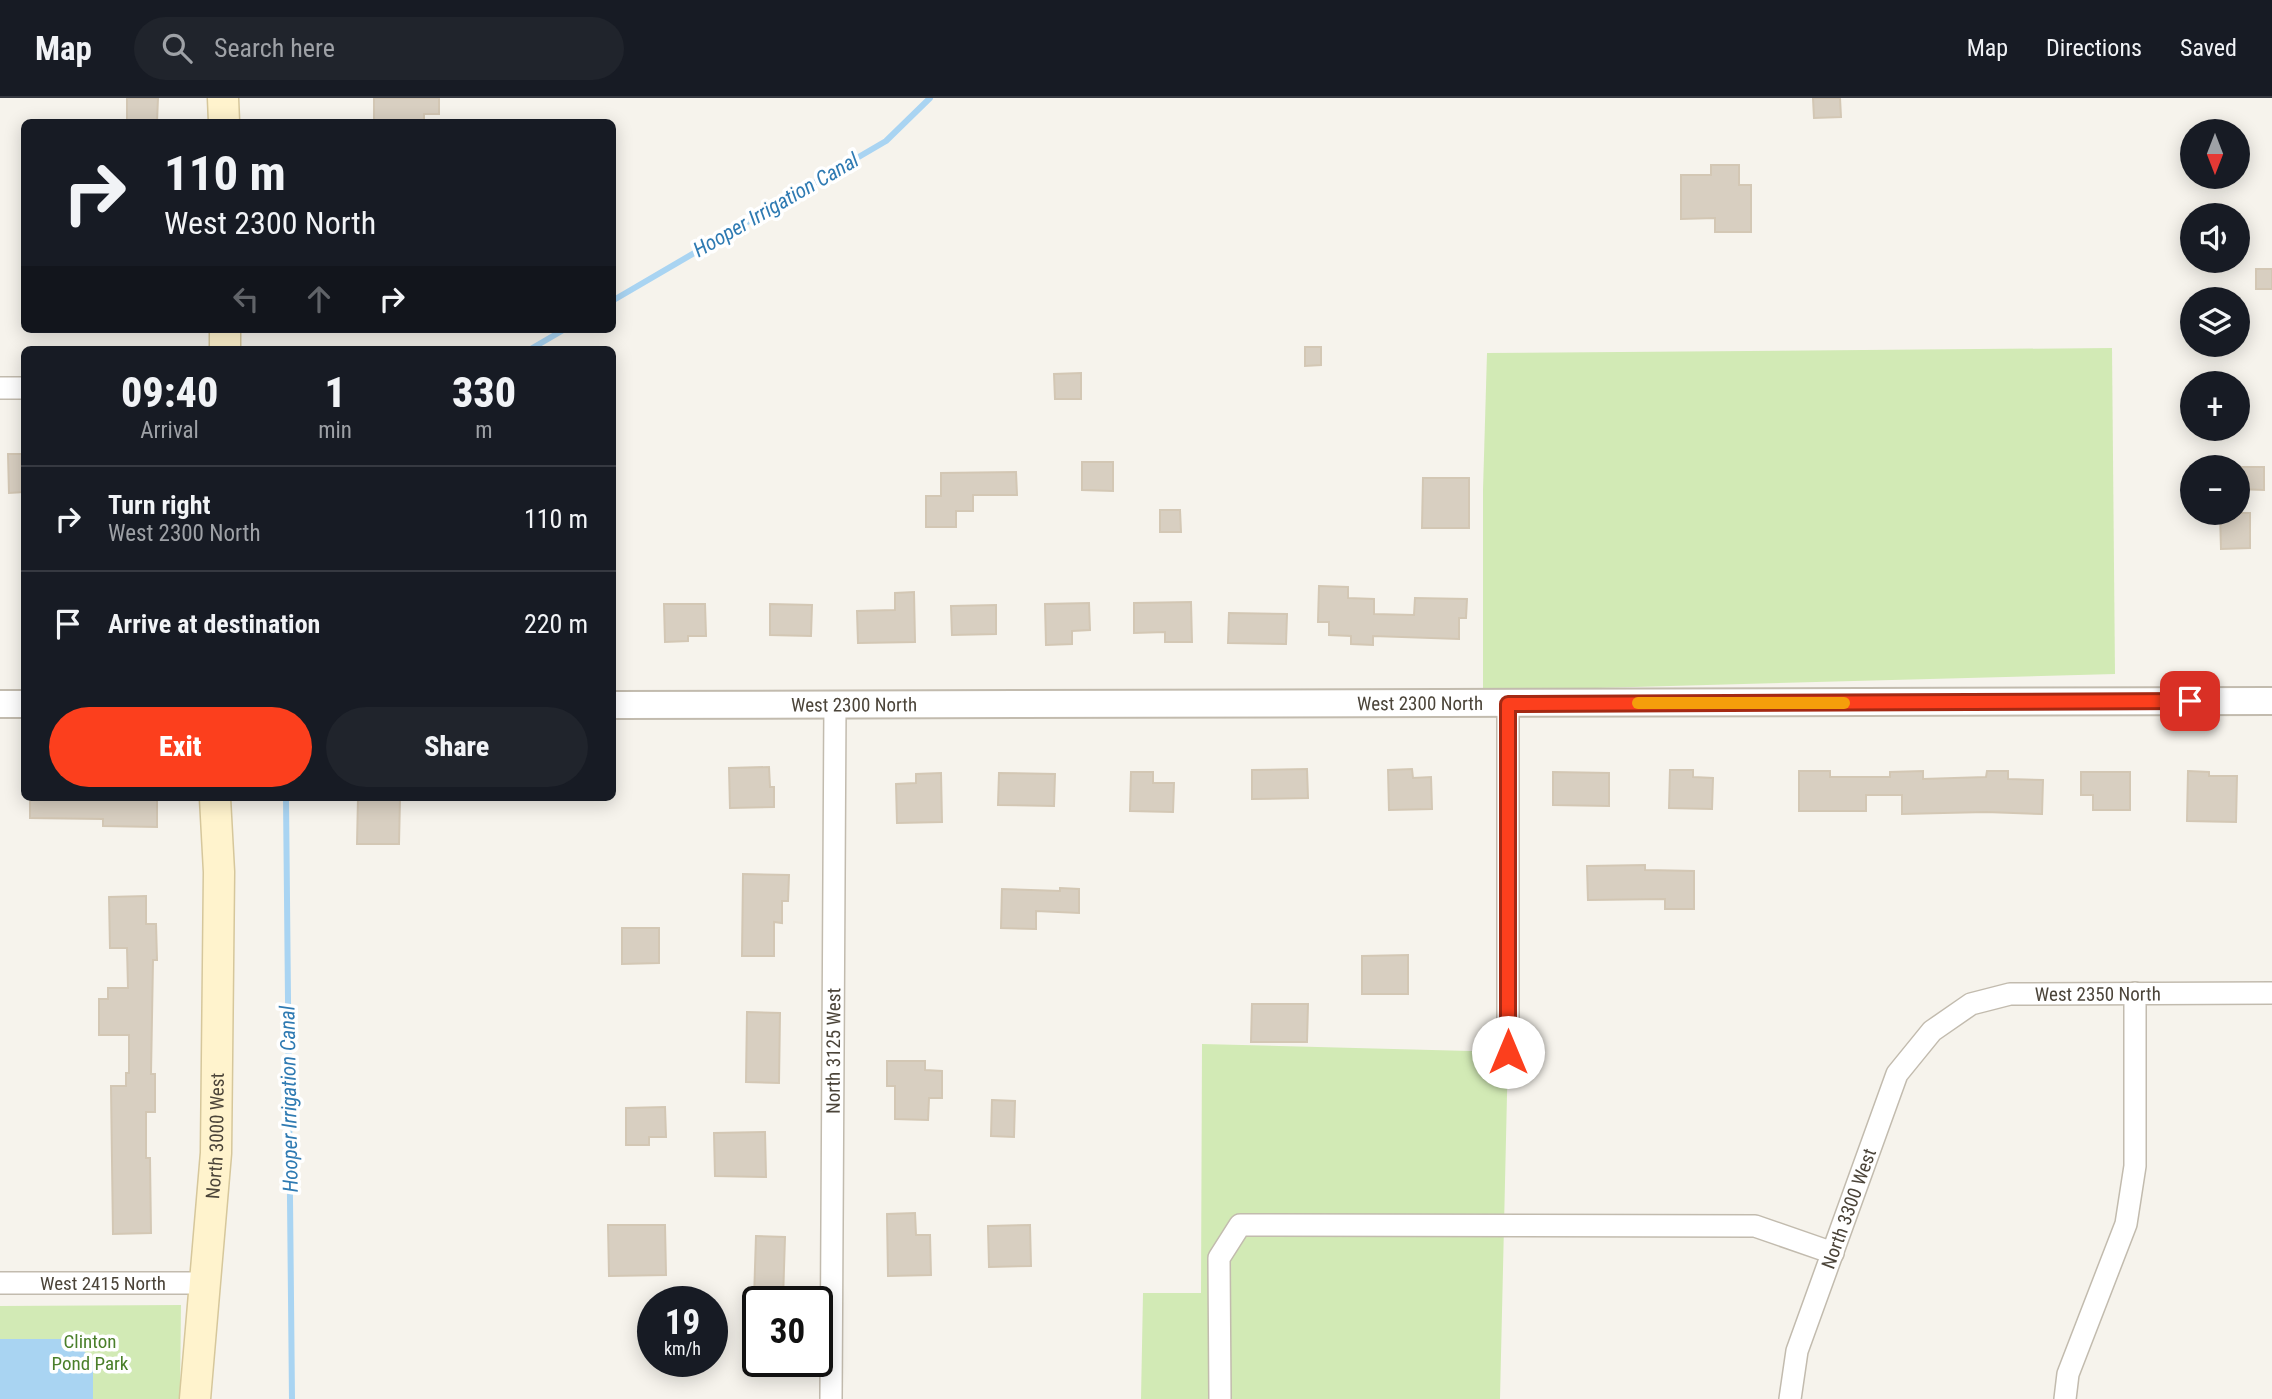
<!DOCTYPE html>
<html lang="en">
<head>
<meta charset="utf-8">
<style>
  body { margin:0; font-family:"Roboto Condensed",sans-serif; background:#20242c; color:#f1f3f6; height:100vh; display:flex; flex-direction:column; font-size:26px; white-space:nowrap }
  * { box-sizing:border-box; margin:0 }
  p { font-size:23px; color:#9ea1a6 }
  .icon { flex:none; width:38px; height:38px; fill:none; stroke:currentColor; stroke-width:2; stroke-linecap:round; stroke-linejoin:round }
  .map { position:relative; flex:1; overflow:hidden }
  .side { position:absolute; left:21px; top:248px; width:595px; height:455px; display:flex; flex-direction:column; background:#171b24; border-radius:10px; box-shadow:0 4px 18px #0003 }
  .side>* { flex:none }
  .top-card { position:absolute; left:21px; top:21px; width:595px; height:214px; border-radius:10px; box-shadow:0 4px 18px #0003; background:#171b24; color:#f1f3f6; overflow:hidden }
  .needle { width:46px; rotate:180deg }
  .controls { position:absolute; left:2180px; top:21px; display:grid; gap:14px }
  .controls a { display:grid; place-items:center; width:70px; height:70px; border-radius:50%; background:#171b24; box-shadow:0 4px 18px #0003; font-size:35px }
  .speed { position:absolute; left:637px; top:1188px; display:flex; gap:14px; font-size:35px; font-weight:700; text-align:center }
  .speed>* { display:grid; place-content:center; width:91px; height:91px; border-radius:50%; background:#171b24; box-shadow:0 4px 18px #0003; line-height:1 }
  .speed small { font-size:18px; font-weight:400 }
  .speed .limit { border:4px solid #111; border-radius:10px; background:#fff; color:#111 }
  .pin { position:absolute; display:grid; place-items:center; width:60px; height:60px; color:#fff; margin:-30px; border-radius:14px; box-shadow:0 4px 10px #0006 }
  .me { position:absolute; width:77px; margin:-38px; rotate:0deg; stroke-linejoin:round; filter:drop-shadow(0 0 5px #0008) }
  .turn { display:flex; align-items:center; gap:24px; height:147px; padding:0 28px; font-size:32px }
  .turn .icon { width:91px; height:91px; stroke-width:2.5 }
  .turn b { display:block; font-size:49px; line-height:60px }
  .lanes { display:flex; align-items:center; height:66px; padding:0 28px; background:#0003; justify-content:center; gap:35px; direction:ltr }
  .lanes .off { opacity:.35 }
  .eta { display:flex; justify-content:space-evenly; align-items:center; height:119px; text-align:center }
  .eta b { font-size:42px; font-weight:800; line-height:49px }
  .action { display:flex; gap:14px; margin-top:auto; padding:14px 28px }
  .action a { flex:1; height:80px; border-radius:42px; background:#fc3f1d; color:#fff; font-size:28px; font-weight:800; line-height:80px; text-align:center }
  .action a+a { background:#20242c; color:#f1f3f6 }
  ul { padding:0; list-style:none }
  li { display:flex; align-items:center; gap:21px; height:105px; padding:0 28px; border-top:2px solid #363941 }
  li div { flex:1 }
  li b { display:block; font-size:26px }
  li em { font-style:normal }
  header { display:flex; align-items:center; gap:42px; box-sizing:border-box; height:98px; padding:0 35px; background:#171b24; border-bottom:2px solid #363941 }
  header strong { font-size:33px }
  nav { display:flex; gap:38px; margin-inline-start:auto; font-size:24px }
  .search { width:490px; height:63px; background:#20242c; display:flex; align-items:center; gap:18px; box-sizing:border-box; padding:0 24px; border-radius:38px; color:#9ea1a6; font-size:26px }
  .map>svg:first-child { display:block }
  .green { fill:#d2eab5 }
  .water { fill:#a9d4f2 }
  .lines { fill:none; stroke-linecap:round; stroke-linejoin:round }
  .stream { stroke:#a9d4f2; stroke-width:6 }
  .building { fill:#d8cfc1; stroke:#d3c7b4; stroke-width:2 }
  .minor-casing { stroke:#c2bbae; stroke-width:24 }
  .tertiary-casing { stroke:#c2bbae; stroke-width:30 }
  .secondary-casing { stroke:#d6c79b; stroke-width:33 }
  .minor { stroke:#fff; stroke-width:21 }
  .tertiary { stroke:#fff; stroke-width:26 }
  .secondary { stroke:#fff3cd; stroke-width:30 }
  .route-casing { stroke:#a42913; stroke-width:18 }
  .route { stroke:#fc3f1d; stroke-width:12 }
  .slow { stroke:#f59e0b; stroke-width:12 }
  .labels { text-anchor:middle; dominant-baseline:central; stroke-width:7; stroke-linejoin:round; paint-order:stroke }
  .street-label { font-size:19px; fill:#4b4439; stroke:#fff }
  .park-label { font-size:19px; fill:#4a7f2a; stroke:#fff }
  .water-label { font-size:21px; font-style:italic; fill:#2e7ab2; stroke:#fff }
</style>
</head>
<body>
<header>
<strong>Map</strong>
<div class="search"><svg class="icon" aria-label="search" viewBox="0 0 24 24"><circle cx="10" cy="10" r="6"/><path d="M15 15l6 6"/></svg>Search here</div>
<nav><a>Map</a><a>Directions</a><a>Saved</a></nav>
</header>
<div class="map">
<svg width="2272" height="1301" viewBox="0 0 2272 1301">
  <rect width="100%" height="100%" fill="#f6f3ec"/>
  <g class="green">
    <polygon points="2112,250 2115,576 1483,593 1483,392 1487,255"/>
    <polygon points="1202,946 1508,954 1500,1301 1141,1301 1143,1195 1201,1195"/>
    <polygon points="181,1207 180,1301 0,1301 0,1208"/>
  </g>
  <polygon class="water" points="0,1241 73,1241 93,1263 93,1301 0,1301"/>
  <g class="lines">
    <g class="stream">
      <polyline points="612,203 886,43 930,0"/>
      <polyline points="529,252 565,231"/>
      <polyline points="286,700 292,1301"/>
    </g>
  </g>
  <g class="building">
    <polygon points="127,0 158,0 157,24 127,24"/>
    <polygon points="374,0 439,0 439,16 424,16 424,24 374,24"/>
    <polygon points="1813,0 1840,0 1841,19 1814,20"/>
    <polygon points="1711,67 1739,67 1739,87 1751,87 1751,134 1715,134 1715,120 1681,121 1681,77 1711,77"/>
    <rect x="2256" y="171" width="16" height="20"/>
    <polygon points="1305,249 1321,249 1321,267 1305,268"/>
    <polygon points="1081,275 1081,301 1055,301 1054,276"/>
    <polygon points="8,356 24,356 24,394 9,395"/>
    <polygon points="1082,364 1113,364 1113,393 1082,392"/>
    <polygon points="2238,369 2264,369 2264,392 2238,391"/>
    <polygon points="1016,374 1017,397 973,397 973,413 956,413 956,429 926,429 926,398 941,398 941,375"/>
    <polygon points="1423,380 1469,380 1469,430 1422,430"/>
    <polygon points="1160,412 1180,412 1181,434 1160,434"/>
    <polygon points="2220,415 2250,415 2250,450 2221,451"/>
    <polygon points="1319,488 1348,489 1348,500 1374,501 1374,516 1414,517 1415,500 1467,501 1466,520 1459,520 1459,541 1373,538 1373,547 1351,546 1351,538 1329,537 1329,524 1318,524"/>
    <polygon points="914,494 915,544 858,545 857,513 895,512 895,495"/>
    <polygon points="1191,504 1192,544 1165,544 1165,534 1134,535 1134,505"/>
    <polygon points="1089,505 1090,532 1072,533 1072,546 1046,547 1045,506"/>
    <polygon points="664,506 705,506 706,538 688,538 688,543 665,544"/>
    <polygon points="770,506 812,507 811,538 770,537"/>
    <polygon points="996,507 996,536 952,537 951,508"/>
    <polygon points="1229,515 1287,516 1286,546 1228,545"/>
    <polygon points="769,669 770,689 774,689 774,709 730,710 729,670"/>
    <polygon points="1307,671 1308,700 1252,701 1252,672"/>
    <polygon points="1412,671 1413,680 1431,679 1432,711 1389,712 1388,672"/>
    <polygon points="1670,672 1693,672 1693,679 1713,680 1712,711 1669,710"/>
    <polygon points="1799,673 1830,673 1830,679 1890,679 1890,674 1923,673 1923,681 1986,679 1987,673 2008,673 2008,681 2043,682 2042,716 1986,714 1902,716 1902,697 1866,697 1866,713 1799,713"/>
    <polygon points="2188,673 2209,674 2209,678 2237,678 2236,724 2187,723"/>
    <polygon points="1131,674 1153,674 1153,685 1174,685 1173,714 1130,713"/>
    <polygon points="1553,674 1609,675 1609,708 1553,707"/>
    <polygon points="2081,674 2130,674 2130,712 2093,712 2093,697 2081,697"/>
    <polygon points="941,675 942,724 897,725 896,686 916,685 916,676"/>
    <polygon points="999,675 1055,676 1054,708 998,707"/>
    <polygon points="30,700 157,700 157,729 103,728 103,721 30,720"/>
    <polygon points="358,700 400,700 399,746 357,746"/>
    <polygon points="1645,767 1645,772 1694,773 1694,811 1665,811 1665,801 1588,802 1587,768"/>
    <polygon points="743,776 789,777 788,803 782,803 782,825 774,824 774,858 742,858"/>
    <polygon points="1060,790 1079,791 1079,815 1036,813 1036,831 1001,830 1002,791 1060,793"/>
    <polygon points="146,798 146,826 156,826 157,862 153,862 151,976 155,976 155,1014 146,1014 146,1060 150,1060 151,1135 113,1136 111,988 126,988 126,975 129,975 129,937 99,937 99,901 108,901 108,890 128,890 127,850 110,850 109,799"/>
    <polygon points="622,830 659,830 659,865 622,866"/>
    <polygon points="1408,857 1408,896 1362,896 1362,858"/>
    <polygon points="1252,906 1308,906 1307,944 1251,944"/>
    <polygon points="747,914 780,915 779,985 746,984"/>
    <polygon points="887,963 925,963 925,972 942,973 942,1000 929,1000 928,1022 895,1021 895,988 887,988"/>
    <polygon points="992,1002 1015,1003 1014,1039 991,1038"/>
    <polygon points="665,1009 666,1039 649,1039 649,1047 626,1047 626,1010"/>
    <polygon points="765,1034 766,1079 715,1078 714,1035"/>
    <polygon points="915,1115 916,1137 930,1137 931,1177 888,1178 887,1116"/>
    <polygon points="608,1127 665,1127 666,1177 609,1178"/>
    <polygon points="1030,1127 1031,1168 989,1169 988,1128"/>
    <polygon points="756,1138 785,1139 783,1202 754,1201"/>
  </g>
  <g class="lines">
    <g class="minor-casing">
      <g id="minor">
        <polyline points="0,290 24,290"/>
        <polyline points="1508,606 1508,954"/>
        <path id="s1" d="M 0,1185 L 205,1185"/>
        <path id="s2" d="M 831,1301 L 835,606"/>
        <polyline points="1220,1301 1219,1160 1240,1127 1755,1128 1833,1155"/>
        <path id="s3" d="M 1790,1301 L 1797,1253 L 1897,976 L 1932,933 L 1971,906 L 2010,896 L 2272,895"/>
        <polyline points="2065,1301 2068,1276 2126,1126 2135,1068 2135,895"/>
      </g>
    </g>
    <g class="tertiary-casing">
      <g id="tertiary">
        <polyline points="0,606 24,606"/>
        <path id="s4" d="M 612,607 L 2272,603"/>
      </g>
    </g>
    <g class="secondary-casing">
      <g id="secondary">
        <polyline points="223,0 224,24"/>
        <polyline points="225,231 225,252"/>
        <path id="s5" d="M 195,1301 L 216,1055 L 219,774 L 215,700"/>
      </g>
    </g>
    <use href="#minor" class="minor"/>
    <use href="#tertiary" class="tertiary"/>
    <use href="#secondary" class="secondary"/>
  </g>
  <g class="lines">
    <g class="route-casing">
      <polyline id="route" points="1508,954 1508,606 2190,603"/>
    </g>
    <use href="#route" class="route"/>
    <polyline class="slow" points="1638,605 1844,605"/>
  </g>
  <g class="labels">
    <g class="street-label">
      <text stroke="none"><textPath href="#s4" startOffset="242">West 2300 North</textPath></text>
      <text stroke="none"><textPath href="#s4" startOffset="808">West 2300 North</textPath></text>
      <text stroke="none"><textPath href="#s3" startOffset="574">West 2350 North</textPath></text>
      <text stroke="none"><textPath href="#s2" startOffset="348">North 3125 West</textPath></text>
      <text stroke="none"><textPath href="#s5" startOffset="264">North 3000 West</textPath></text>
      <text stroke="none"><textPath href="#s3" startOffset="200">North 3300 West</textPath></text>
      <text stroke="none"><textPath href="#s1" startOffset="103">West 2415 North</textPath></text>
    </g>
    <g class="park-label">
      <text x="90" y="1243">Clinton<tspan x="90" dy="22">Pond Park</tspan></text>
    </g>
    <g class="water-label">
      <text transform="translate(776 107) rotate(-30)">Hooper Irrigation Canal</text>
      <text transform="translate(289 1001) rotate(-91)">Hooper Irrigation Canal</text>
    </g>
  </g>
</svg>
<div class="controls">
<a><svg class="needle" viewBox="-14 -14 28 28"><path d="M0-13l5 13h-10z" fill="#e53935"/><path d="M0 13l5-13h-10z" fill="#9ea1a6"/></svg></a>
<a><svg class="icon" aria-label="sound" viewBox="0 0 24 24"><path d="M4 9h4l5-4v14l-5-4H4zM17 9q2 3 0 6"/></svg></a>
<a><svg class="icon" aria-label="layers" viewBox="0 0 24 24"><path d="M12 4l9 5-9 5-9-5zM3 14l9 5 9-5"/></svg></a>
<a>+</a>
<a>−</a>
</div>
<div class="speed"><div>19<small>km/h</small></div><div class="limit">30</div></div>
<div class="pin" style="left:2190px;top:603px;background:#d93025"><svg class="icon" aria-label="arrive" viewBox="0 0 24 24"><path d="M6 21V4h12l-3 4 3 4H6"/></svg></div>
<svg class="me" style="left:1508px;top:954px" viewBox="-20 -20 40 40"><circle r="19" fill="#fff"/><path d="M0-13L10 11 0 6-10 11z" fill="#fc3f1d"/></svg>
<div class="top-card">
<div class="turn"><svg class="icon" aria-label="right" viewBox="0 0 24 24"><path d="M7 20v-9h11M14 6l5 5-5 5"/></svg><div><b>110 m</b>West 2300 North</div></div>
<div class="lanes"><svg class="icon off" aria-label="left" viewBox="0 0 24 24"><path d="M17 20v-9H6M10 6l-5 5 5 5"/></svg><svg class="icon off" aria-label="ahead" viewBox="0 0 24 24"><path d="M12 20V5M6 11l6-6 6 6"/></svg><svg class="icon" aria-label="right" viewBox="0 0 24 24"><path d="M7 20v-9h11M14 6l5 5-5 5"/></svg></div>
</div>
<section class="side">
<div class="eta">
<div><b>09:40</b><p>Arrival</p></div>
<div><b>1</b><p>min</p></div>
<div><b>330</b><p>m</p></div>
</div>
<ul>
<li><svg class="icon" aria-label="right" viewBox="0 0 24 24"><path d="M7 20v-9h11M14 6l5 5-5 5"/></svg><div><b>Turn right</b><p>West 2300 North</p></div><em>110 m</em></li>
<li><svg class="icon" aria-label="arrive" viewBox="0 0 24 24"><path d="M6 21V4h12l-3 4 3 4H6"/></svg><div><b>Arrive at destination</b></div><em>220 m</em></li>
</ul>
<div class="action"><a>Exit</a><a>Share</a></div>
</section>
</div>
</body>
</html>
